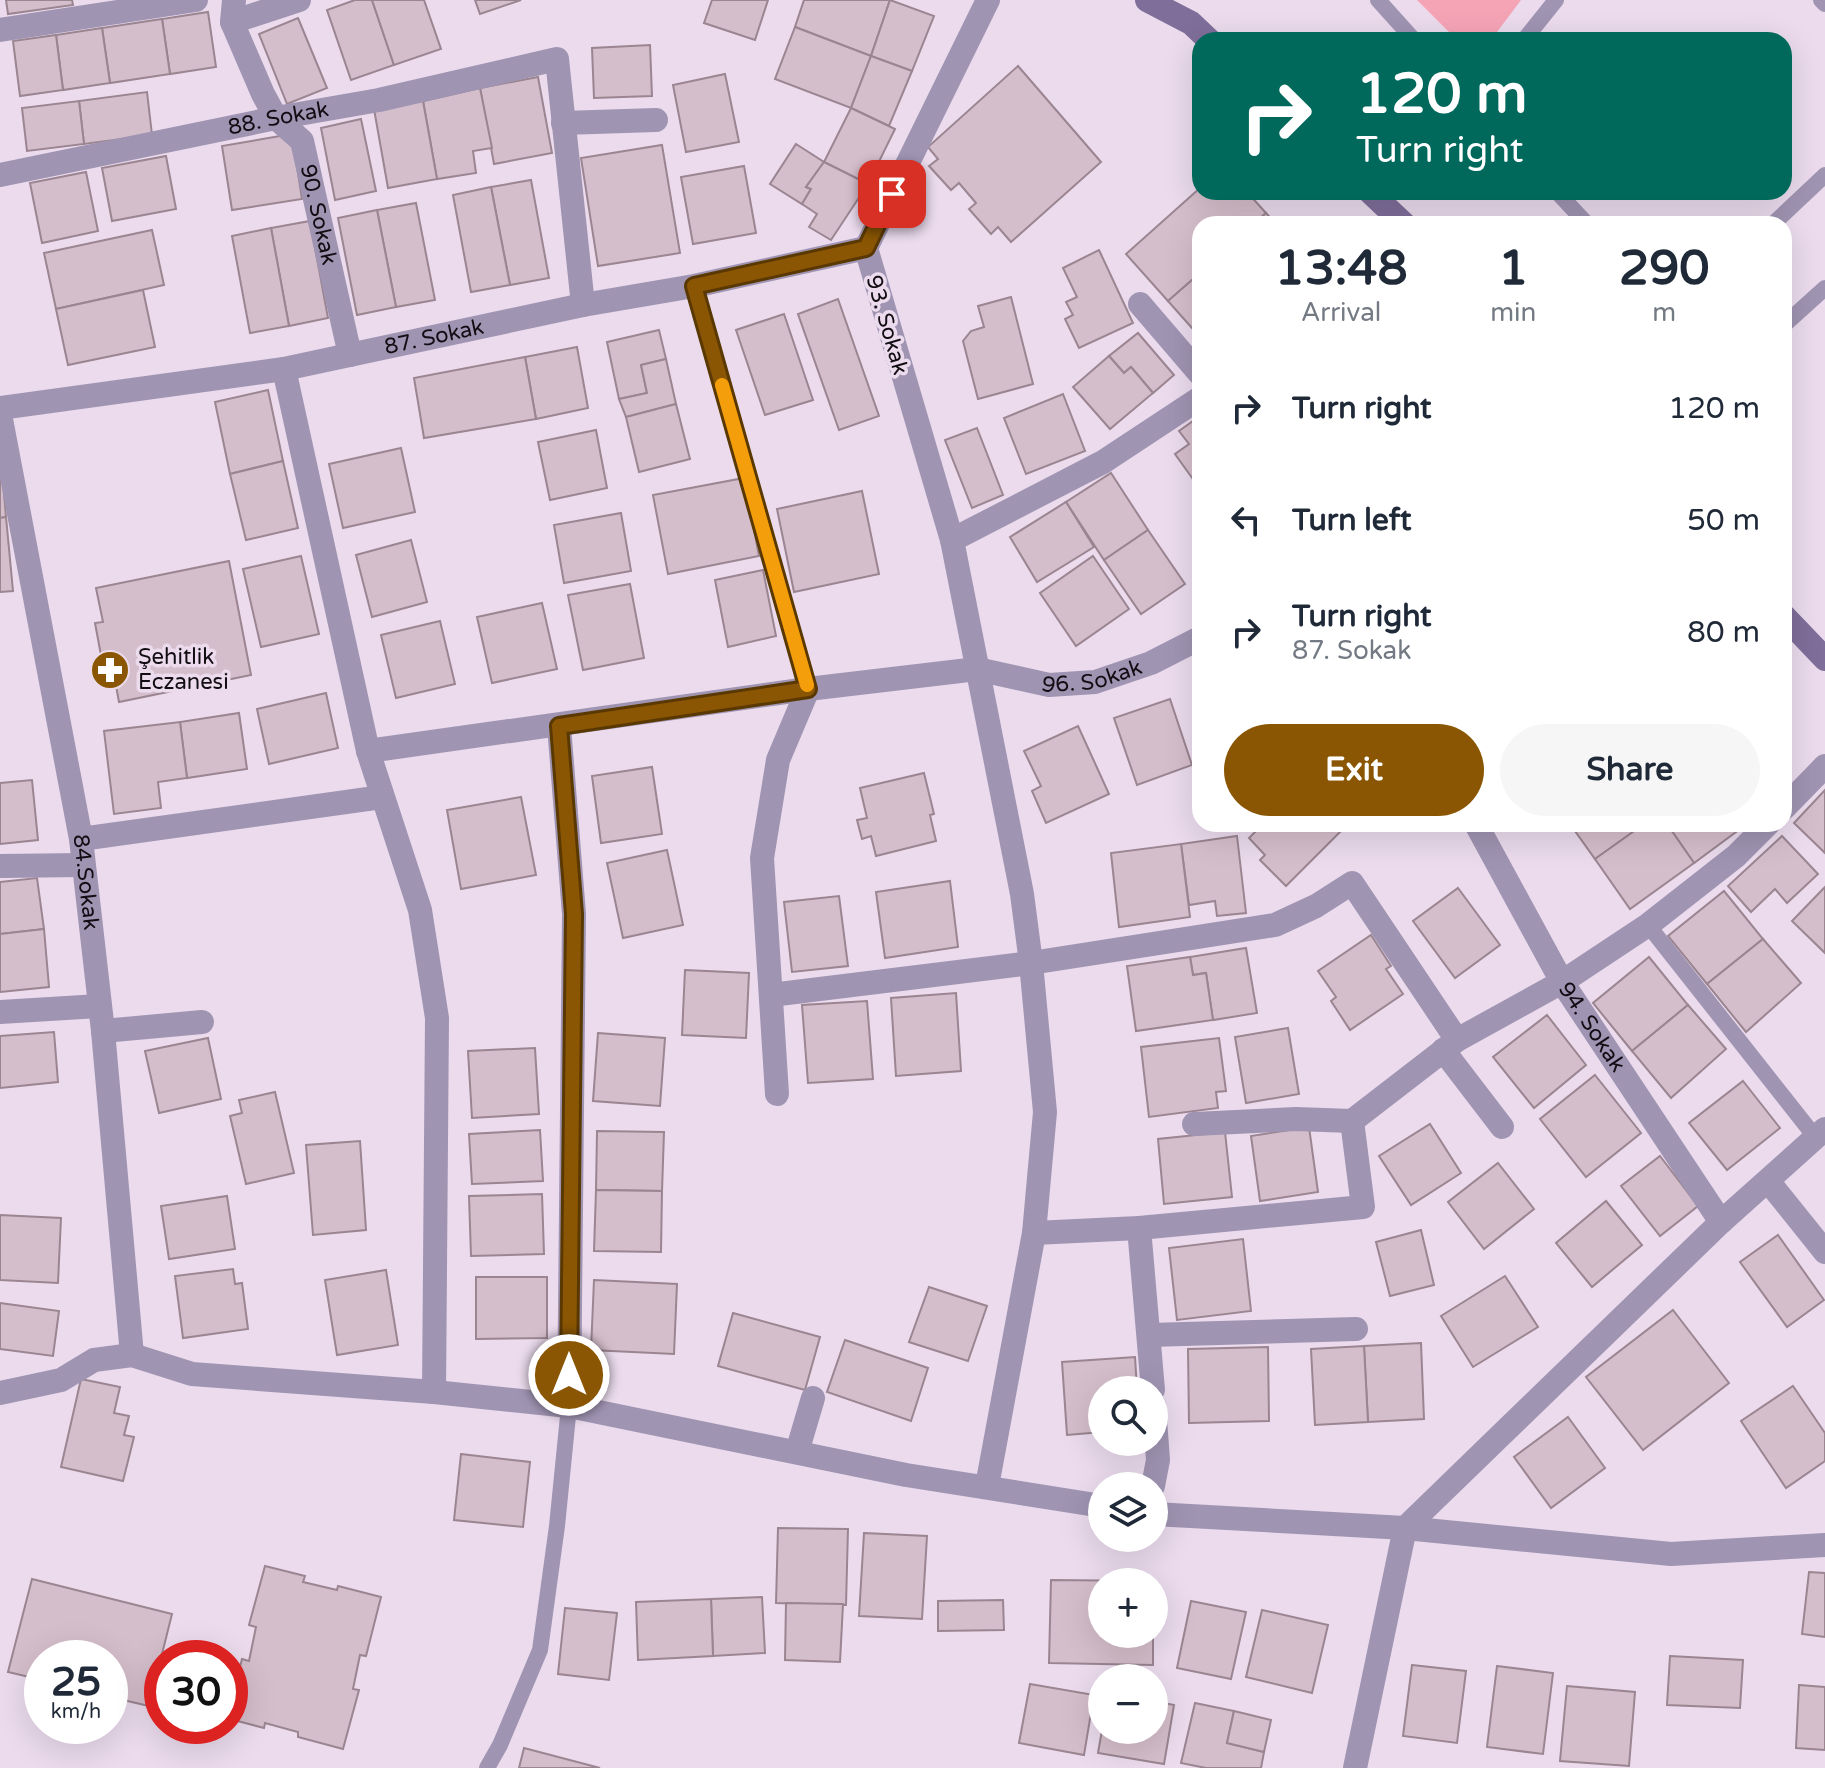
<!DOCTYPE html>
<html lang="en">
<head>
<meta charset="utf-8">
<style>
  body { margin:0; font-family:"Varela Round",sans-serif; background:#f6f6f7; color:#1f2937; height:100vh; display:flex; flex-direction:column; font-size:30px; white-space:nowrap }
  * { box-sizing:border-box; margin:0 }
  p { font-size:26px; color:#747a83 }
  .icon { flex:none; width:44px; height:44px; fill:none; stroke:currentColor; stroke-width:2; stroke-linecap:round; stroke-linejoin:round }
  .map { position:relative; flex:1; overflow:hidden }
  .panel { position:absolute; left:1192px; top:216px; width:600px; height:616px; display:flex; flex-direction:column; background:#fff; border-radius:24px; box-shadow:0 8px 32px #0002 }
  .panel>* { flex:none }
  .hud { position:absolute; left:1192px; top:32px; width:600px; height:168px; border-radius:24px; box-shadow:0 8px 32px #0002; background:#00695c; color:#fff; overflow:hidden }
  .buttons { position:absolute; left:1088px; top:1376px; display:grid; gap:16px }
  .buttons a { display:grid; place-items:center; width:80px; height:80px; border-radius:50%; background:#fff; box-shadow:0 8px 32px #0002; font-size:40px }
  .speed { position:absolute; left:24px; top:1640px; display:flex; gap:16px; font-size:40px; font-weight:700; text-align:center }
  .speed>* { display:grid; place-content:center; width:104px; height:104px; border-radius:50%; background:#fff; box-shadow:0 8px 32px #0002; line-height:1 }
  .speed small { font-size:20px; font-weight:400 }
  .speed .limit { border:12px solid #d22; background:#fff; color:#111 }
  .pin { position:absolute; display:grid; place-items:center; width:68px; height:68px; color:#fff; margin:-34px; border-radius:16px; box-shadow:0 4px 12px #0006 }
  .me { position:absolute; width:88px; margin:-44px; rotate:0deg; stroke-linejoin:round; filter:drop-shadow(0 0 6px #0008) }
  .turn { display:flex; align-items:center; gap:28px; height:168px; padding:0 32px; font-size:36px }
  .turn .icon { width:104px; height:104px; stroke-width:2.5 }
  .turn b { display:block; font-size:56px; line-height:68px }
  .eta { display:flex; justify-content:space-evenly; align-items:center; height:136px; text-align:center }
  .eta b { font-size:48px; font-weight:700; line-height:56px }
  .primary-button { display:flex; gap:16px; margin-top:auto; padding:16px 32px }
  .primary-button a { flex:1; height:92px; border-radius:48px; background:#8a5603; color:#fff; font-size:32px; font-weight:700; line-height:92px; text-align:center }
  .primary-button a+a { background:#f6f6f7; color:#1f2937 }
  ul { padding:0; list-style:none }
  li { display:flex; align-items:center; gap:24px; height:112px; padding:0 32px }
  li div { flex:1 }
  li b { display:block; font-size:30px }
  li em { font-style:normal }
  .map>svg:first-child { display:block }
  .green { fill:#f5a4b6 }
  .building { fill:#d5becb; stroke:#9a8591; stroke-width:2 }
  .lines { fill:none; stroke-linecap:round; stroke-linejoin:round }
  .lane { stroke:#9f94b2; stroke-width:16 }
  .street { stroke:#9f94b2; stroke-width:24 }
  .secondary { stroke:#7f6e9a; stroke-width:24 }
  .route-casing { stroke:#5a3802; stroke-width:20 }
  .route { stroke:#8a5603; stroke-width:14 }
  .slow { stroke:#f59e0b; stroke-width:14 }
  .labels { text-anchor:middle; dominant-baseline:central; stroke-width:7; stroke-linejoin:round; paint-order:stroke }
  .street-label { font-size:22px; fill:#120d13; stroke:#ebdbed }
  .poi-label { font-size:22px; fill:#120d13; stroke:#ebdbed; text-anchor:start }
</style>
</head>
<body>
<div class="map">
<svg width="1825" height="1768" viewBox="0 0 1825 1768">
  <rect width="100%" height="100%" fill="#ebdbed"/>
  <polygon class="green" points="1417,0 1521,0 1491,40 1457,40"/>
  <g class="building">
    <polygon points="6,0 72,0 73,5 8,14"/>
    <polygon points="355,0 372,0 394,65 351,80 327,10"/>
    <polygon points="372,0 424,0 441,49 394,65"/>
    <polygon points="475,0 521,0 480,14"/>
    <polygon points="712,0 768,0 755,40 704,23"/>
    <polygon points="804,0 890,0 871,56 795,27"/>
    <polygon points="890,0 934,16 912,71 871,56"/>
    <polygon points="208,12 216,67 170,74 162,19"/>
    <polygon points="298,18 327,88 287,104 259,34"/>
    <polygon points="162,19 170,74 110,83 102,28"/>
    <polygon points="795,27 871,56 851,108 775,79"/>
    <polygon points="102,28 110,83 63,90 56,35"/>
    <polygon points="56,35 63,90 20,96 13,41"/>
    <polygon points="650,45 652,96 594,98 592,48"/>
    <polygon points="871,56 912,71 889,126 851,108"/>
    <polygon points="1018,66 1101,162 1011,242 998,227 991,234 969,209 976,203 959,183 951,190 929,166 938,159 928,147"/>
    <polygon points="725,74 739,142 686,152 673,85"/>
    <polygon points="538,77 552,153 494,164 480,88"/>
    <polygon points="480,88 492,148 473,151 476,173 437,179 423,101"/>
    <polygon points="147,92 152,135 84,144 79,101"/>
    <polygon points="79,101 84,144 27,151 22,108"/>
    <polygon points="423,101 437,179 388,188 374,109"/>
    <polygon points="851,108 895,129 868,184 824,162"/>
    <polygon points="361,119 376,191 335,200 321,128"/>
    <polygon points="292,134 302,199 232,210 222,146"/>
    <polygon points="796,144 824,162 806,187 811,189 802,204 770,184"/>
    <polygon points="662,145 680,253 598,266 581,158"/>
    <polygon points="166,156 176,209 112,221 102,168"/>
    <polygon points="824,162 868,184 831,240 809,227 817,214 802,204 811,189 806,187"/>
    <polygon points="744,166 756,233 693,244 681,177"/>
    <polygon points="86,172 98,231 42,243 30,183"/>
    <polygon points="531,180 549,278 510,285 491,187"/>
    <polygon points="491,187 510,285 471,292 453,195"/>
    <polygon points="1200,188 1200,192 1247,192 1266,213 1254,224 1200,224 1200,273 1168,301 1126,254"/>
    <polygon points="416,203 435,300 396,307 377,210"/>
    <polygon points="377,210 396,307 357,315 338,218"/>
    <polygon points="1266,213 1276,224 1254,224"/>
    <polygon points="310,221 328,318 289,326 271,228"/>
    <polygon points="271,228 289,326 250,333 232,236"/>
    <polygon points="152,230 164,285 56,309 44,253"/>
    <polygon points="1099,250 1133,323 1079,348 1065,319 1073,315 1066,302 1077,297 1063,268"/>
    <polygon points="1200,273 1200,337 1168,301"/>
    <polygon points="143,290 155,347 68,365 56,309"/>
    <polygon points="1011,297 1033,384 978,399 963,341 971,331 984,327 978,306"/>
    <polygon points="838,299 879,416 839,430 798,314"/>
    <polygon points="784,314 813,400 765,415 736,330"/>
    <polygon points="659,330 666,359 641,365 647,393 619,399 607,342"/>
    <polygon points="1138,333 1174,375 1153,393 1131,367 1124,373 1109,356"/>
    <polygon points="577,347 588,408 536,419 525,357"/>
    <polygon points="1109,356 1124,373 1131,367 1153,393 1110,429 1073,387"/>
    <polygon points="525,357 536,419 424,438 414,378"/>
    <polygon points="666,359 676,404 626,417 619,399 647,393 641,365"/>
    <polygon points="268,390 283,461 230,474 215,402"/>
    <polygon points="1063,394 1085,451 1026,474 1004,418"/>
    <polygon points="676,404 690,459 639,472 626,417"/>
    <polygon points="1200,416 1200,489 1175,454 1189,444 1179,431"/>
    <polygon points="977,428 1003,495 972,508 945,440"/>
    <polygon points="596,430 607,488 550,500 538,442"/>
    <polygon points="401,448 415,512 343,528 329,464"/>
    <polygon points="1,458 6,517 0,518 0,459"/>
    <polygon points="283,461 298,528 246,540 230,474"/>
    <polygon points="1111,473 1148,530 1104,560 1066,502"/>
    <polygon points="744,478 759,556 668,574 653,495"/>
    <polygon points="862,491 879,574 794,592 777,509"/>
    <polygon points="1066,502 1094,547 1037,582 1010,537"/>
    <polygon points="621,513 631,571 564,583 554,525"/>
    <polygon points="6,517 13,591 0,592 0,518"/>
    <polygon points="1148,530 1185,584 1141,614 1104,560"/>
    <polygon points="411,540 427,602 372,617 356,555"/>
    <polygon points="301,556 319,634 261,647 243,569"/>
    <polygon points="1093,556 1129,609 1076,646 1040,593"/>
    <polygon points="229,561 251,675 119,702 112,664 103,666 95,623 103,622 96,588"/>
    <polygon points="763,570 776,636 728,647 715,580"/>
    <polygon points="630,584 644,658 583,670 568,595"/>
    <polygon points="542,603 557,669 492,683 477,617"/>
    <polygon points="440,621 455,684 396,698 381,635"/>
    <polygon points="326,693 338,748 269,764 257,709"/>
    <polygon points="1170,699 1192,765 1137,785 1114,718"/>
    <polygon points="239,713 247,769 187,778 180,722"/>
    <polygon points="180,722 187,778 158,782 161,808 114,814 104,731"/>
    <polygon points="1078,726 1109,794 1046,823 1032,791 1041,786 1024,751"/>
    <polygon points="652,767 662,834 601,843 592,776"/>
    <polygon points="924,773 934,814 930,815 936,841 876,856 871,836 862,839 857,820 867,818 860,788"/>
    <polygon points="32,780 38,840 0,844 0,783"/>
    <polygon points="1825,790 1825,853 1794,823"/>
    <polygon points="521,797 536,875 461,889 447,810"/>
    <polygon points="1263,824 1346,824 1347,825 1286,886 1260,860 1265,855 1249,838"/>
    <polygon points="1570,824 1643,824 1643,825 1595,859"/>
    <polygon points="1667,824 1730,824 1736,832 1694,863"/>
    <polygon points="1667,824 1694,863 1630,909 1595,859 1644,824"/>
    <polygon points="1237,836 1246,913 1217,916 1215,901 1189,905 1181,844"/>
    <polygon points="1782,836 1818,874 1787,903 1775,889 1751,912 1728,886"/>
    <polygon points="1181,844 1190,917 1119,927 1111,853"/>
    <polygon points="667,850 683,925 623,938 607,863"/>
    <polygon points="37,878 44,929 0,934 0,882"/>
    <polygon points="950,881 958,947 885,958 876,892"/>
    <polygon points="1825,887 1825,953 1792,921"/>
    <polygon points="1458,888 1500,945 1455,978 1413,921"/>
    <polygon points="1724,891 1763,939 1707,984 1668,936"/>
    <polygon points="839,896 848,966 792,972 784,902"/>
    <polygon points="44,929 49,987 0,992 0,934"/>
    <polygon points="1371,935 1391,966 1386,969 1403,994 1350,1030 1331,1001 1336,997 1318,971"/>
    <polygon points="1763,939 1801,983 1746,1032 1707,984"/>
    <polygon points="1246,948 1257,1013 1213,1020 1206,973 1193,975 1190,957"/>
    <polygon points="1190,957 1193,975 1206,973 1213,1020 1136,1031 1127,966"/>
    <polygon points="1649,957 1688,1005 1632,1051 1593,1003"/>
    <polygon points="685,970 749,973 746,1038 682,1035"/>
    <polygon points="956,993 961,1071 896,1076 891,998"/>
    <polygon points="867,1001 873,1079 808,1083 802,1005"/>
    <polygon points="1688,1005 1726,1049 1671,1098 1632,1051"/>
    <polygon points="1547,1015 1586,1065 1534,1108 1493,1057"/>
    <polygon points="1288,1028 1299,1094 1246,1103 1235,1037"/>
    <polygon points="54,1032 58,1082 0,1088 0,1036"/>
    <polygon points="598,1033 665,1038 660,1106 593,1101"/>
    <polygon points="208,1038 221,1099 159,1113 145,1051"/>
    <polygon points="1219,1038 1226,1091 1216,1092 1218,1108 1149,1117 1141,1047"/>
    <polygon points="535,1048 539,1114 472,1118 468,1051"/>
    <polygon points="1595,1075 1641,1133 1586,1177 1540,1119"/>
    <polygon points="1743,1081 1780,1128 1727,1170 1689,1123"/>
    <polygon points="275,1092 294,1173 246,1184 230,1116 242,1113 239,1100"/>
    <polygon points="1430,1124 1461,1173 1411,1205 1379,1156"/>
    <polygon points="1309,1127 1318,1192 1260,1201 1251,1136"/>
    <polygon points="540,1130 543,1181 472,1184 469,1134"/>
    <polygon points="597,1131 664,1132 662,1191 596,1190"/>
    <polygon points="1225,1132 1232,1197 1164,1204 1158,1139"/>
    <polygon points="360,1141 366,1230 313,1235 306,1145"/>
    <polygon points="1660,1156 1698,1206 1660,1236 1621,1186"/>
    <polygon points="1498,1163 1534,1209 1484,1249 1448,1202"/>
    <polygon points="596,1190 662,1191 661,1252 594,1251"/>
    <polygon points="542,1194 544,1254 471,1256 469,1196"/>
    <polygon points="227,1196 235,1249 169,1259 161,1206"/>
    <polygon points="1606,1201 1642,1245 1592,1287 1556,1243"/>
    <polygon points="0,1215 61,1218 58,1283 0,1280"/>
    <polygon points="1421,1230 1434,1285 1390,1296 1376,1242"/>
    <polygon points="1778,1235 1824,1300 1787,1327 1740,1262"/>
    <polygon points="1243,1239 1251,1311 1177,1320 1169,1248"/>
    <polygon points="233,1269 235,1284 242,1283 248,1329 183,1338 175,1276"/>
    <polygon points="386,1270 398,1345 337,1355 325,1280"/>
    <polygon points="1505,1276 1538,1327 1473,1367 1441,1316"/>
    <polygon points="476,1277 547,1277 547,1338 476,1339"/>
    <polygon points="594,1280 677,1284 674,1354 591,1350"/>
    <polygon points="929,1287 987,1306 968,1361 909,1342"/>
    <polygon points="0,1303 59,1311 53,1356 0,1349"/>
    <polygon points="1673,1310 1729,1383 1643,1450 1586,1377"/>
    <polygon points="733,1313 820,1337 805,1390 718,1366"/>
    <polygon points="845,1340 928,1368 911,1421 827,1392"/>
    <polygon points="1421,1343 1424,1419 1368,1422 1364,1346"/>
    <polygon points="1364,1346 1368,1422 1315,1425 1311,1349"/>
    <polygon points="1268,1347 1269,1421 1189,1423 1188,1349"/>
    <polygon points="1135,1357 1137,1390 1102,1390 1102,1432 1067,1435 1062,1362"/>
    <polygon points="81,1379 120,1387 114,1413 129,1416 124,1435 134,1437 123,1481 61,1467"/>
    <polygon points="1793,1386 1825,1433 1825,1461 1786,1488 1741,1421"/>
    <polygon points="1568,1417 1605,1468 1551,1508 1514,1457"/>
    <polygon points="461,1454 530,1462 523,1527 454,1520"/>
    <polygon points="778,1528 848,1529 846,1605 776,1603"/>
    <polygon points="864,1533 927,1536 922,1619 859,1616"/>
    <polygon points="265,1566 305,1576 303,1582 337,1590 338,1586 381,1597 366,1656 360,1655 353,1689 359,1690 343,1749 298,1737 298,1732 265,1723 264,1728 230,1719 230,1706 242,1659 249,1661 256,1627 249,1625"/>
    <polygon points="1809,1572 1825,1573 1825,1637 1802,1634"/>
    <polygon points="32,1579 172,1614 149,1706 110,1697 110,1658 42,1658 42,1680 8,1672"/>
    <polygon points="1051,1580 1154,1581 1154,1591 1154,1582 1102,1582 1102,1634 1153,1634 1153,1665 1049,1663"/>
    <polygon points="762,1597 765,1653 713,1656 711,1599"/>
    <polygon points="711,1599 713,1656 638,1660 636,1602"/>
    <polygon points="1003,1600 1004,1630 938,1631 938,1601"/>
    <polygon points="1191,1601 1246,1612 1231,1679 1177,1668"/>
    <polygon points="786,1603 843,1604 840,1662 785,1660"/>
    <polygon points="565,1608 617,1613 609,1680 558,1674"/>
    <polygon points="1262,1610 1328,1625 1312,1693 1246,1677"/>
    <polygon points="1670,1656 1743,1660 1740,1708 1667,1705"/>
    <polygon points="1412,1665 1466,1671 1457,1743 1403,1736"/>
    <polygon points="1497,1666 1553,1673 1543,1754 1487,1747"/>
    <polygon points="1030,1684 1094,1695 1084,1755 1019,1743"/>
    <polygon points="1799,1685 1825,1687 1825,1750 1796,1748"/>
    <polygon points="1567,1686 1635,1692 1629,1766 1560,1761"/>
    <polygon points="1154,1701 1174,1705 1164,1764 1098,1753 1102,1730 1154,1730"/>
    <polygon points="1195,1703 1234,1711 1227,1743 1264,1752 1261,1768 1206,1768 1181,1763"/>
    <polygon points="1234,1711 1271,1720 1264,1752 1227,1743"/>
    <polygon points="524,1748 600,1768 519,1768"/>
  </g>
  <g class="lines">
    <g class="lane">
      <polyline points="1378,0 1414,40"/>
      <polyline points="1821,0 1825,4"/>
      <polyline points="1524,40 1556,0"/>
      <polyline points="1557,192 1587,224"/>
      <polyline points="1773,224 1825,175"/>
      <polyline points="694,286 808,689"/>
      <polyline points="1784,325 1825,288"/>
      <polyline points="1648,925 1816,1138"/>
      <polyline points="487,1768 500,1745 540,1650 557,1526 569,1406"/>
    </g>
    <g class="street">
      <path id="s1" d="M 234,0 L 232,22 L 263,94 L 276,118 L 302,141 L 350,355"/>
      <polyline points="232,22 299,0"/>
      <polyline points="0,30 196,0"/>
      <polyline points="563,123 656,120"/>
      <path id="s2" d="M 0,175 L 276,118 L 379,100 L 557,59 L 583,305"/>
      <polyline points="1140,304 1200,374"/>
      <polyline points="284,369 368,751 420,910 437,1018 434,1392"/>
      <path id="s3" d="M 0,408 L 284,369 L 583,305 L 694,286 L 866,248"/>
      <path id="s4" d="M 0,414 L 81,839 L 103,1031 L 132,1355"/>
      <polyline points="952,540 1103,462 1200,398"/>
      <polyline points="559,726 574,914 569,1406"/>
      <path id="s5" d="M 368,751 L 808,689 L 977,669 L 1049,685 L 1095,682 L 1151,663 L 1200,638"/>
      <polyline points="1784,808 1825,766"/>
      <path id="s6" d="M 1476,824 L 1562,982 L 1721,1222"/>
      <polyline points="81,839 382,797"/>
      <polyline points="0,866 83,865"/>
      <polyline points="771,995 1031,963 1275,925 1316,906 1352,883 1457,1040"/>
      <polyline points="0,1012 99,1006"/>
      <polyline points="103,1031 202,1022"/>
      <polyline points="1443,1050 1502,1127"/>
      <polyline points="777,1094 762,858 778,760 808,689"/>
      <polyline points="1194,1124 1296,1119 1352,1121 1457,1040 1562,982 1648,925 1736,856 1768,824"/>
      <polyline points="1768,1181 1825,1252"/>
      <polyline points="1139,1228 1153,1390"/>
      <polyline points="1034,1233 1139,1228 1363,1207 1352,1121"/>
      <polyline points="1149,1335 1356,1329"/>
      <polyline points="0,1393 61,1380 94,1360 132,1355 192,1374 434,1392 569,1406 906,1475 1102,1506"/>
      <polyline points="797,1452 813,1398"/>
      <polyline points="987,1486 1034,1233 1045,1112 1031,963 1022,894 952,540 866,248 988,0"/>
      <polyline points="1153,1486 1158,1460 1154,1405"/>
      <polyline points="1154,1514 1405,1528 1671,1554 1825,1545"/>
      <polyline points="1355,1768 1405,1528 1721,1222 1825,1129"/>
    </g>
    <g class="secondary">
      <polyline points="1147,0 1191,23 1209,40"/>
      <polyline points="1370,192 1404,224"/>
      <polyline points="1784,616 1825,659"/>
    </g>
  </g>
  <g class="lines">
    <g class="route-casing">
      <polyline id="route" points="569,1375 574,914 559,726 808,689 694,286 866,248 892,194"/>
    </g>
    <use href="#route" class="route"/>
    <polyline class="slow" points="722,385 807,685"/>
  </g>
  <defs>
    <g id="pharmacy-disc" transform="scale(2)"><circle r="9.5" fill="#8a5603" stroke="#ebdbed"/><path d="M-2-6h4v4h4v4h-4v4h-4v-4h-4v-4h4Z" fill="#fff"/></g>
  </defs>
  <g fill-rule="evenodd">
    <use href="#pharmacy-disc" x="110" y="670"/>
  </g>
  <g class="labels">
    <g class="street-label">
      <text stroke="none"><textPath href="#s2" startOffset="284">88. Sokak</textPath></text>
      <text stroke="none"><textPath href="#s1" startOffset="238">90. Sokak</textPath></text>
      <text transform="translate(887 325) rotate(74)">93. Sokak</text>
      <text stroke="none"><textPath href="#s3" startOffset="440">87. Sokak</textPath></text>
      <text stroke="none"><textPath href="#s5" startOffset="732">96. Sokak</textPath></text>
      <text stroke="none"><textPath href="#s4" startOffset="476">84.Sokak</textPath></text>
      <text stroke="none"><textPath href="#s6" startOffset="234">94. Sokak</textPath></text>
    </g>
    <g class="poi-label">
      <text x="138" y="657">Şehitlik<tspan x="138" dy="25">Eczanesi</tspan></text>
    </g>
  </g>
</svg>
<div class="buttons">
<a><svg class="icon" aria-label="search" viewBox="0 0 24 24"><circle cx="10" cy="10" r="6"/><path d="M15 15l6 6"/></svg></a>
<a><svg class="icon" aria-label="layers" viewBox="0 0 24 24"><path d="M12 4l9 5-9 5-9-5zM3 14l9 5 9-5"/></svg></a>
<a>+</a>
<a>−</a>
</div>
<div class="speed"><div>25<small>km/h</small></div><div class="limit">30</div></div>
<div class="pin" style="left:892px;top:194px;background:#d93025"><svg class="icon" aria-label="arrive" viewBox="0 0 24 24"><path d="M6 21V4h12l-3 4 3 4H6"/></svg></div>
<svg class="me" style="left:569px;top:1375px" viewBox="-20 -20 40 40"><circle r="17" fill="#8a5603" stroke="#fff" stroke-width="3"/><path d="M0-11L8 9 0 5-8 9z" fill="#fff"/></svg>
<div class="hud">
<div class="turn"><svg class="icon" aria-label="right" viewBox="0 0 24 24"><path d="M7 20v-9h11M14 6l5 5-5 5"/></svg><div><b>120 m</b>Turn right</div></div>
</div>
<section class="panel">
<div class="eta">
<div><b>13:48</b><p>Arrival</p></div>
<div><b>1</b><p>min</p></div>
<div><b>290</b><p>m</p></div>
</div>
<ul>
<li><svg class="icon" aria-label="right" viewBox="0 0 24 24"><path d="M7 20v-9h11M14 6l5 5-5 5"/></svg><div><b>Turn right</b></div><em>120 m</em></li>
<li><svg class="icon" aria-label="left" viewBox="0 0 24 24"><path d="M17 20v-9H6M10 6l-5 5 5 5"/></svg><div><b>Turn left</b></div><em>50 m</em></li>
<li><svg class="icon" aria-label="right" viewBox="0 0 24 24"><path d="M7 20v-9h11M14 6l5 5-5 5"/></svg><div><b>Turn right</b><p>87. Sokak</p></div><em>80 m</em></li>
</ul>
<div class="primary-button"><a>Exit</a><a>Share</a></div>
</section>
</div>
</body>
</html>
